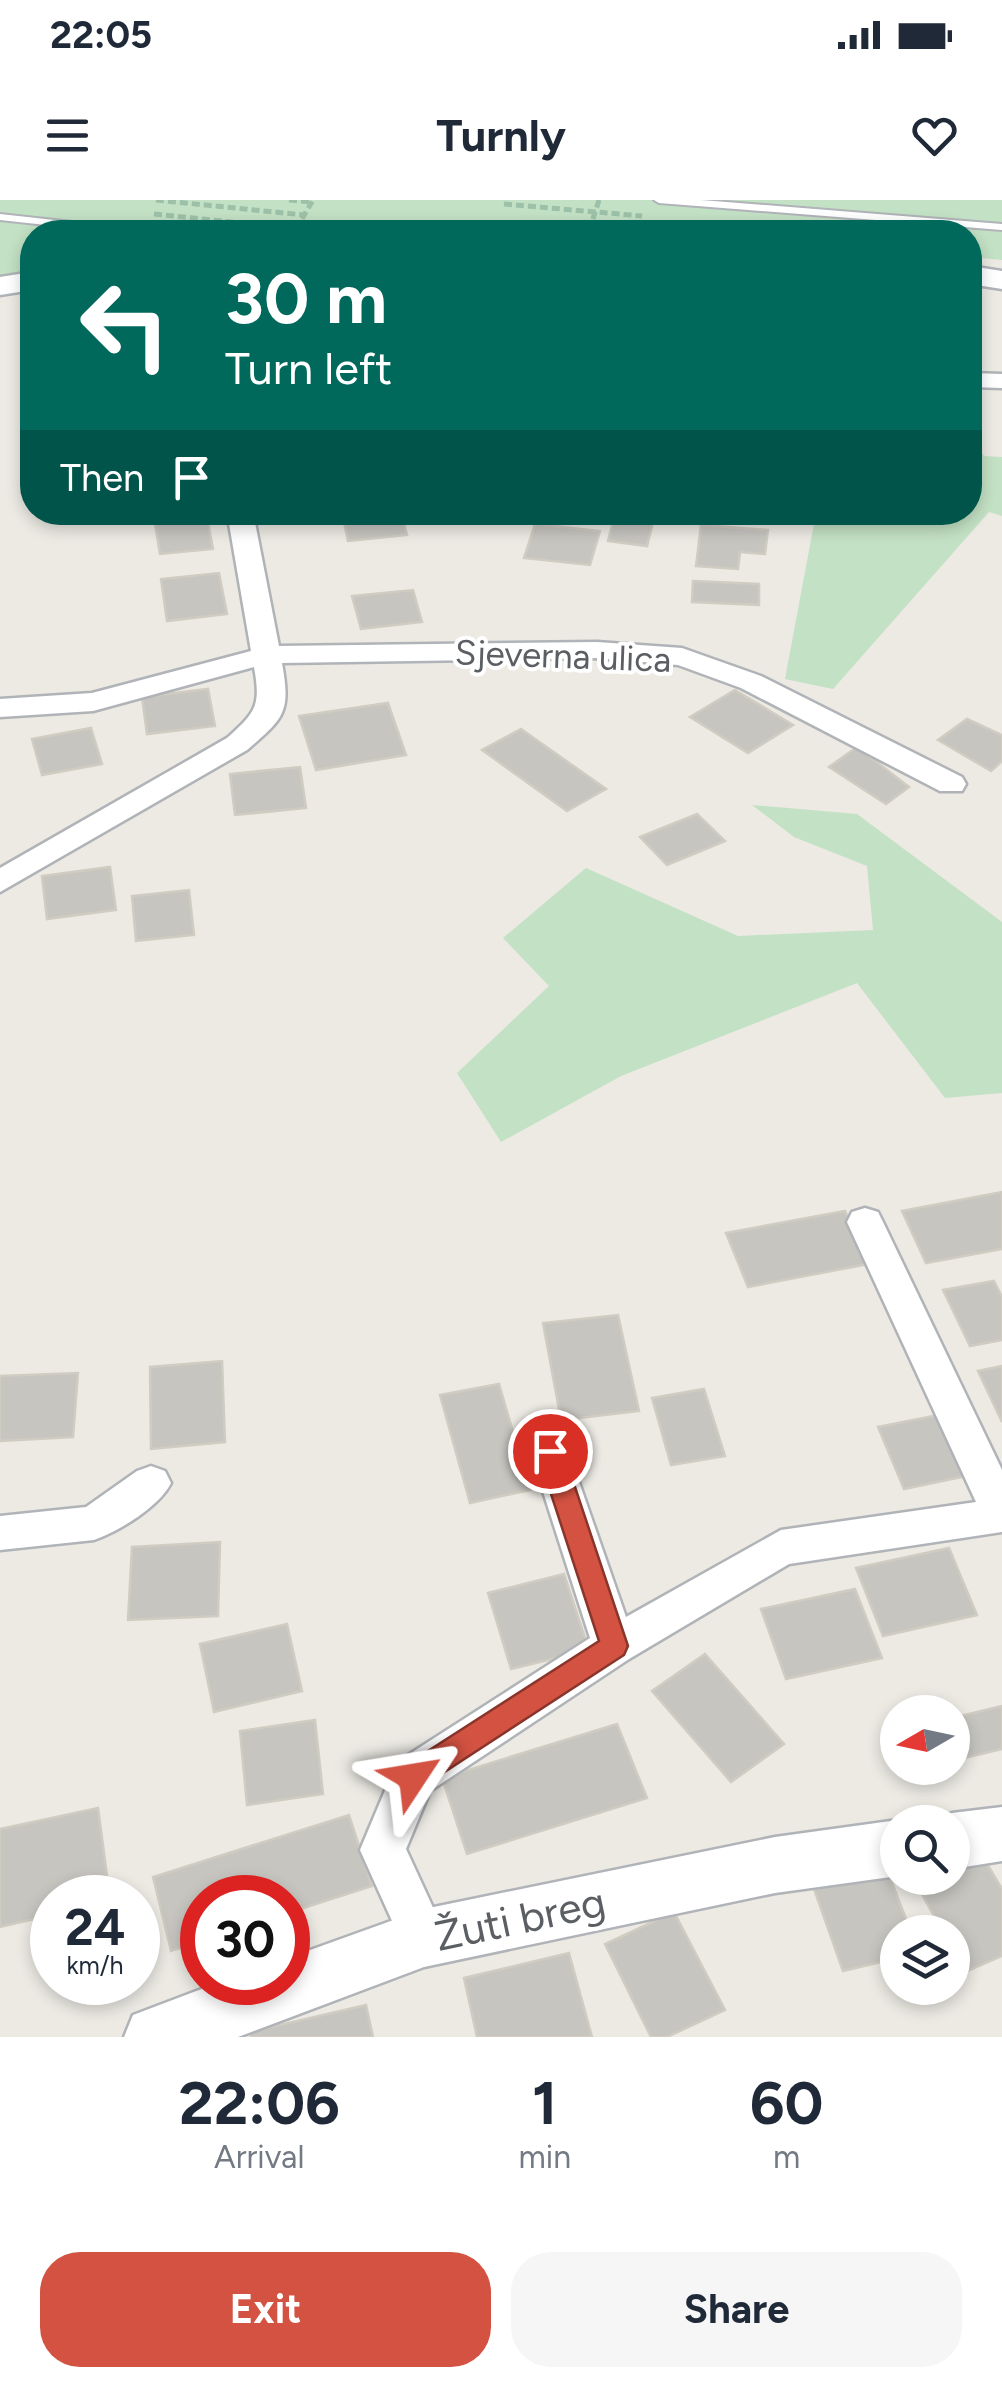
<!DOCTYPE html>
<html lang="en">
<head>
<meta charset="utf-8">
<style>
  body { margin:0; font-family:Figtree,sans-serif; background:#f6f6f7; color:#1f2937; height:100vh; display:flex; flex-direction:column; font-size:38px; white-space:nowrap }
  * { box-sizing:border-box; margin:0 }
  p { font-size:32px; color:#747a83 }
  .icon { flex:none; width:55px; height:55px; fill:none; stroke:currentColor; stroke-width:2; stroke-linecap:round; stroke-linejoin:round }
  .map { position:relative; height:1837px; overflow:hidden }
  .side { display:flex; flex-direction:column; background:#fff; flex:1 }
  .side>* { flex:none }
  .banner { position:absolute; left:20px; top:20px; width:962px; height:305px; border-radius:40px; box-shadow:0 5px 15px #0003; background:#00695c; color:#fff; overflow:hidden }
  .needle { width:65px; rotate:261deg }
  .fabs { position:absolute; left:880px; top:1495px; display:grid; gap:20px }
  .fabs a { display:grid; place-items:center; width:90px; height:90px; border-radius:50%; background:#fff; box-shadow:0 5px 15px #0003; font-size:50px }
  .speed { position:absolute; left:30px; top:1675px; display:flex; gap:20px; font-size:50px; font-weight:700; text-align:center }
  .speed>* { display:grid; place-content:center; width:130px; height:130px; border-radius:50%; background:#fff; box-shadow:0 5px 15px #0003; line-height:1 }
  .speed small { font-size:25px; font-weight:400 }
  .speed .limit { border:15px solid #d22; background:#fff; color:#111 }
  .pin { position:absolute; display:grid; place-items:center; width:85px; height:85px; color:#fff; margin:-42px; border:5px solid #fff; border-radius:50%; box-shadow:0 2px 10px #0007 }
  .me { position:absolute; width:110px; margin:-55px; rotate:57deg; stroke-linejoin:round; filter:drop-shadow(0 0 8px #0008) }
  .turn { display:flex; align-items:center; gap:35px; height:210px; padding:0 40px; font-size:45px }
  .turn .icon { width:130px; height:130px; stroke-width:2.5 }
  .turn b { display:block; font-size:70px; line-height:85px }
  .then { display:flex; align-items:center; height:95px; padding:0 40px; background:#0003; gap:20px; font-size:38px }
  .eta { display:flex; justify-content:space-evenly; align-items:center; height:170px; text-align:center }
  .eta b { font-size:60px; font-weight:700; line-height:70px }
  .cta { display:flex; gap:20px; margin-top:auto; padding:20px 40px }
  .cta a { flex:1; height:115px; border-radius:40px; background:#d35242; color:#fff; font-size:40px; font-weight:700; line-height:115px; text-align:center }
  .cta a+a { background:#f6f6f7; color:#1f2937 }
  .status { display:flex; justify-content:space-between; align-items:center; height:70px; padding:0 50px; background:#fff; direction:ltr }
  .status svg { height:28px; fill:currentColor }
  header { display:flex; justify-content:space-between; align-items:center; height:130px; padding:0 40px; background:#fff; font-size:45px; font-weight:700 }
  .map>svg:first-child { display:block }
  .green { fill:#c3e1c4 }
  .building { fill:#c7c5c0; stroke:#d0ccc2; stroke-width:2.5 }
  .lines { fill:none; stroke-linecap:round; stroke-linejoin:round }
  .service-casing { stroke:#b0b3b7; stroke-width:4 }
  .minor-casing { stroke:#b0b3b7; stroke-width:5 }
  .tertiary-casing { stroke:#b0b3b7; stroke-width:5 }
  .path { stroke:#9cc1a8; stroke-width:5; stroke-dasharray:8 4; stroke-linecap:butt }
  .service { fill:#fff; fill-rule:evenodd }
  .minor { fill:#fff; fill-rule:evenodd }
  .tertiary { fill:#fff; fill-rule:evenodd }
  .route { fill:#d35242; stroke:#89352b; stroke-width:2.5 }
  .labels { text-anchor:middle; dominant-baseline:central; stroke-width:8; stroke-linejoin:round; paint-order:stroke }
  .street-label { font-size:35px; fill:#5b5e62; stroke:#fff }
  .near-street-label { font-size:42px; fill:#5b5e62; stroke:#fff }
</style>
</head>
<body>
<div class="status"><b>22:05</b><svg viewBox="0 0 49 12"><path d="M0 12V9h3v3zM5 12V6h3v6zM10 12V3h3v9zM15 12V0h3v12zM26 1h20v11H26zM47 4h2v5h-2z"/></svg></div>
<header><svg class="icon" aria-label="menu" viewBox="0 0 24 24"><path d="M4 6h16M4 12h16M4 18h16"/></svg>Turnly<svg class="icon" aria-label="heart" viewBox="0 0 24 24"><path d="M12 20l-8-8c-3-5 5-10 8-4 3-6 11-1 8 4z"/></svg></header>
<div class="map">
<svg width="1002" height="1837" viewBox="0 0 1002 1837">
  <rect width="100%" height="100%" fill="#eceae3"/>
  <g class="green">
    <polygon points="0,0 1002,0 1002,60 970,57 970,32 32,32 32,71 0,77"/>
    <polygon points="970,234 984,256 1002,257 1002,316 989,312 833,489 785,479 816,313 970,312"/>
    <polygon points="752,605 857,614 1002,722 1002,893 945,898 857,783 621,876 501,942 457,873 549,786 503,738 586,668 738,736 873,730 867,666 794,637"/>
  </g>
  <g class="building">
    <polygon points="153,312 206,312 213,349 160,354"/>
    <polygon points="342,312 401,312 407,335 348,341"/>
    <polygon points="615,314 654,318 647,346 608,341"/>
    <polygon points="535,324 600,331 590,365 524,358"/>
    <polygon points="701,325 768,330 765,354 740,352 738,369 696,366"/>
    <polygon points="219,373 227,414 167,421 161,379"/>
    <polygon points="693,381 759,384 759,405 692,402"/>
    <polygon points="413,390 422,422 361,429 352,396"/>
    <polygon points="208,489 215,526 147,534 142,497"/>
    <polygon points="735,490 793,525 748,553 690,517"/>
    <polygon points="388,503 406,555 316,570 299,516"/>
    <polygon points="967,519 1002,535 1002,561 991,571 938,540"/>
    <polygon points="91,528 102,564 42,575 32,539"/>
    <polygon points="521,529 606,589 567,611 482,550"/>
    <polygon points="857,547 909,587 886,604 829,567"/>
    <polygon points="300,567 306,608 235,615 230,574"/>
    <polygon points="697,614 725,641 667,665 640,637"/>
    <polygon points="110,667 116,710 47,719 42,676"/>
    <polygon points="189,690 194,735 136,741 132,696"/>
    <polygon points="1002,992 1002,1049 926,1063 902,1011"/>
    <polygon points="845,1011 868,1064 748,1087 726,1033"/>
    <polygon points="994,1081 1002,1097 1002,1140 970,1146 943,1090"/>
    <polygon points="618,1115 639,1211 561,1220 543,1123"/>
    <polygon points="222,1161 225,1242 151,1249 150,1167"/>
    <polygon points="1002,1166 1002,1222 978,1171"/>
    <polygon points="78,1173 73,1237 0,1241 0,1176"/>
    <polygon points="499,1184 530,1290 470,1303 440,1195"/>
    <polygon points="704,1189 725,1256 671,1265 652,1198"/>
    <polygon points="939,1215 966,1276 904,1289 878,1227"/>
    <polygon points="220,1342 218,1416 128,1420 132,1347"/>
    <polygon points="949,1348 977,1415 883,1436 856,1368"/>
    <polygon points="564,1374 589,1450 511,1469 488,1393"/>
    <polygon points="855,1389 882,1458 786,1479 761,1409"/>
    <polygon points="287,1424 302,1491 214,1512 200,1444"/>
    <polygon points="705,1454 784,1544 731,1582 652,1491"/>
    <polygon points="1002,1506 1002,1549 952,1561 952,1518"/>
    <polygon points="315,1520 323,1594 247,1605 240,1531"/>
    <polygon points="617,1524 647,1598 467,1654 442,1578"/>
    <polygon points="98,1608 110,1698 52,1698 52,1715 0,1727 0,1629"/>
    <polygon points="349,1615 372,1686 288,1713 288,1698 202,1698 202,1741 171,1751 153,1677"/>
    <polygon points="980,1652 1002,1689 1002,1756 965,1772 952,1750 952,1732 943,1732 914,1680 952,1678 952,1663"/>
    <polygon points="888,1672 911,1732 898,1732 898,1758 843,1771 814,1689"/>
    <polygon points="674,1712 725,1810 667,1837 651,1837 605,1744"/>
    <polygon points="569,1753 592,1837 477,1837 464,1778"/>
    <polygon points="366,1805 373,1837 251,1837 250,1832"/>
  </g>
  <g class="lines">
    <g class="service-casing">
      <g id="service">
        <polygon points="654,0 701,0 1002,24 1002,30 659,3"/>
        <polygon points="0,14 136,29 142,32 110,32 0,20"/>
      </g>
    </g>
    <g class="minor-casing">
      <g id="minor">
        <polygon points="970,173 1002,174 1002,188 970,187"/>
        <path d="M 227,312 L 253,312 L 279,446 L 597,442 L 682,448 L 761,476 L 962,577 L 966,584 L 962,591 L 940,591 L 741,488 L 678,465 L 597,458 L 282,463 C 291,513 284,518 247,550 L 0,692 L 0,668 L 227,538 C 256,512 261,506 254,467 L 93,511 L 0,517 L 0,499 L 92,493 L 251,451 Z"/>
        <polygon points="865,1008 878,1012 883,1022 1002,1270 1002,1332 789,1364 629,1459 430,1591 406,1649 447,1738 441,1754 424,1761 407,1754 360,1650 397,1562 590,1438 530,1251 536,1239 550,1234 564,1239 626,1417 781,1330 976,1302 847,1022 852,1012"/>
        <path d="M 151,1266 L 165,1271 L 171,1283 C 159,1307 119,1331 94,1340 L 0,1350 L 0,1316 L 86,1307 L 137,1271 Z"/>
      </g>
    </g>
    <g class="tertiary-casing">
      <g id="tertiary">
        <polygon points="970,66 1002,71 1002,89 970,84"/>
        <polygon points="32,72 32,90 0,95 0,77"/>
        <polygon points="1002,1607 1002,1661 952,1669 952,1622 931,1621 952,1613"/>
        <polygon points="898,1620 904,1622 898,1622 898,1676 775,1693 424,1767 238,1837 124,1837 133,1815 220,1782 288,1782 288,1758 424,1709 775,1637"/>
      </g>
    </g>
    <g class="path">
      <polyline points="156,0 304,15"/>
      <polyline points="289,0 312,2"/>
      <polyline points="599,0 591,25 635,29"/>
      <polyline points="504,4 642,16"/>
      <polyline points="154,14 297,29"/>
      <polyline points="296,29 313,0"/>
    </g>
    <use href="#service" class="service"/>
    <use href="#minor" class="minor"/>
    <use href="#tertiary" class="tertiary"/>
  </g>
  <polygon class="route" points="550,1240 559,1243 563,1251 628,1446 624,1455 423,1586 413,1590 403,1586 399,1577 403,1567 599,1441 537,1251 541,1243"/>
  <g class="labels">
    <g class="street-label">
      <text transform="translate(563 456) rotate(2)">Sjeverna ulica</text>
    </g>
    <g class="near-street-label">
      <text transform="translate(520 1719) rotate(-12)">Žuti breg</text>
    </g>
  </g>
</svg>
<div class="fabs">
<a><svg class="needle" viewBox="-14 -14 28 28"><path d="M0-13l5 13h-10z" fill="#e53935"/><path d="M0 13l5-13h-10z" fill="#747a83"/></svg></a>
<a><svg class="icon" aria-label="search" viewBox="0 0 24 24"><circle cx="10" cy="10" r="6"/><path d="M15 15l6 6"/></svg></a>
<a><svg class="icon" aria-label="layers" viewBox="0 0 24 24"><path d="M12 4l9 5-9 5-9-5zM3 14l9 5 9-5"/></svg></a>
</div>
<div class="speed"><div>24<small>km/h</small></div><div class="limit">30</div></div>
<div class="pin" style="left:550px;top:1251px;background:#d93025"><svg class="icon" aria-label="arrive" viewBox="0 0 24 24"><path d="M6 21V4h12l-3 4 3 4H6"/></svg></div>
<svg class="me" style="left:413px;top:1577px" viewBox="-20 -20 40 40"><path d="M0-17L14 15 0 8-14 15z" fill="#d35242" stroke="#fff" stroke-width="4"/></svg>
<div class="banner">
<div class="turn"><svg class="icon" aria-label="left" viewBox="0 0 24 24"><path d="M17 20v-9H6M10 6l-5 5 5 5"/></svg><div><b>30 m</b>Turn left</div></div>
<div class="then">Then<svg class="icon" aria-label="arrive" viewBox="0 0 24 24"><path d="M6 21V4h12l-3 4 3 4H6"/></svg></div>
</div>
</div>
<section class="side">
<div class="eta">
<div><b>22:06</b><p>Arrival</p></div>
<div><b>1</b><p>min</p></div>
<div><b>60</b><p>m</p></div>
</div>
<div class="cta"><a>Exit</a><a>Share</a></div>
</section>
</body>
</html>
